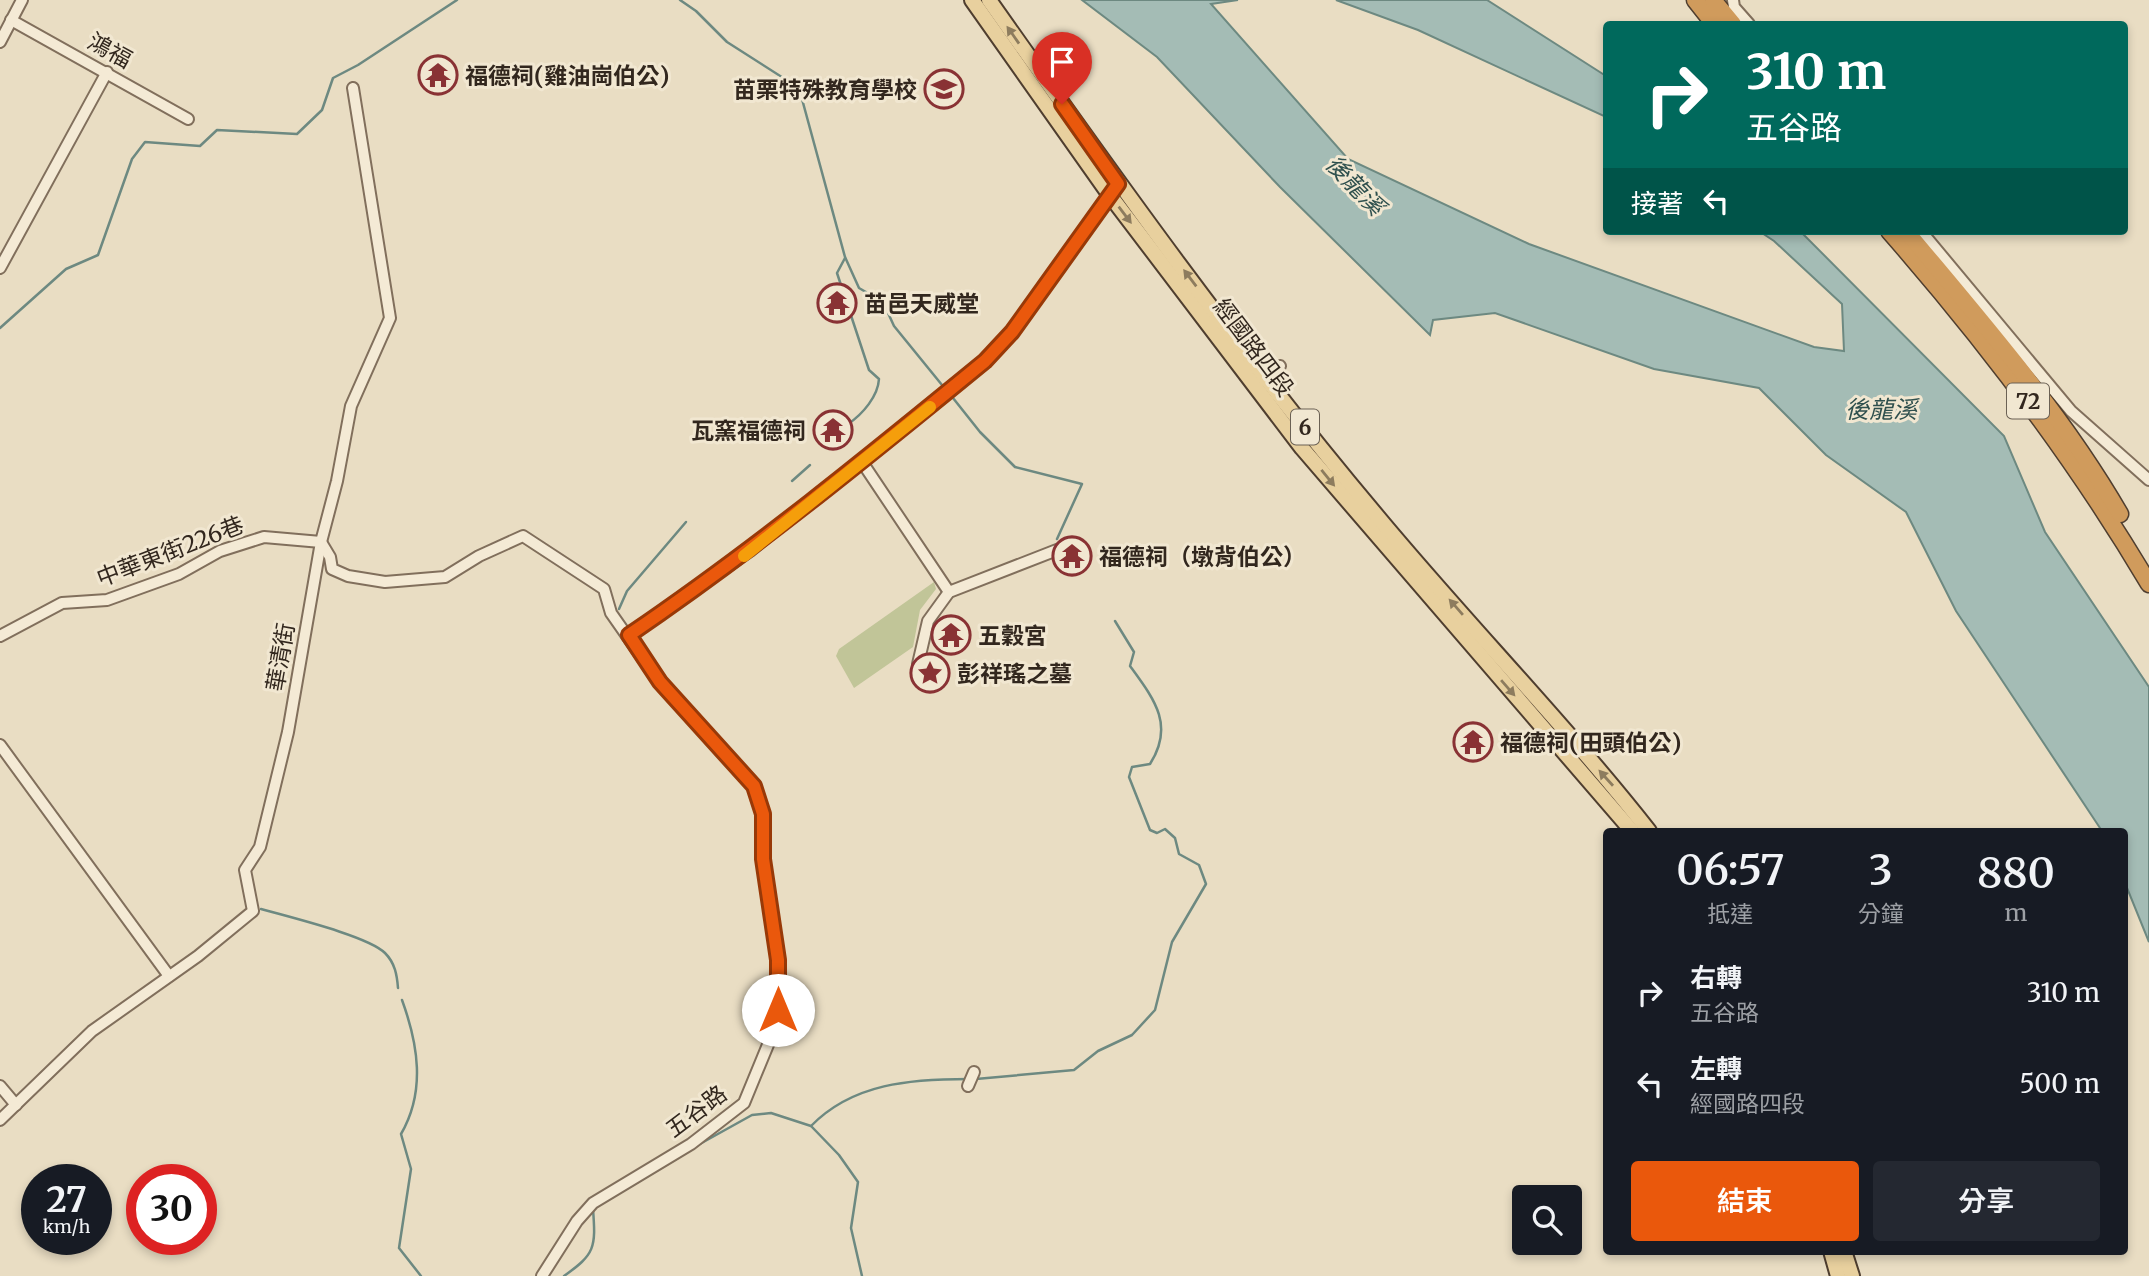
<!DOCTYPE html>
<html lang="zh-TW">
<head>
<meta charset="utf-8">
<style>
  body { margin:0; font-family:Merriweather,"Noto Sans TC",serif; background:#242831; color:#f1f3f6; height:100vh; display:flex; flex-direction:column; font-size:26px; white-space:nowrap }
  * { box-sizing:border-box; margin:0 }
  p { font-size:23px; color:#9ea1a6 }
  .icon { flex:none; width:38px; height:38px; fill:none; stroke:currentColor; stroke-width:2; stroke-linecap:round; stroke-linejoin:round }
  .map { position:relative; flex:1; overflow:hidden }
  .side { position:absolute; left:1603px; top:828px; width:525px; height:427px; display:flex; flex-direction:column; background:#171b24; border-radius:7px; box-shadow:0 4px 10px #0003 }
  .side>* { flex:none }
  .banner { position:absolute; left:1603px; top:21px; width:525px; height:214px; border-radius:7px; box-shadow:0 4px 10px #0003; background:#00695c; color:#fff; overflow:hidden }
  .tools { position:absolute; left:1512px; top:1185px; display:grid; gap:14px }
  .tools a { display:grid; place-items:center; width:70px; height:70px; border-radius:7px; background:#171b24; box-shadow:0 4px 10px #0003; font-size:35px }
  .speed { position:absolute; left:21px; top:1164px; display:flex; gap:14px; font-size:35px; font-weight:700; text-align:center }
  .speed>* { display:grid; place-content:center; width:91px; height:91px; border-radius:50%; background:#171b24; box-shadow:0 4px 10px #0003; line-height:1 }
  .speed small { font-size:18px; font-weight:400 }
  .speed .limit { border:10px solid #d22; background:#fff; color:#111 }
  .pin { position:absolute; display:grid; place-items:center; width:60px; height:60px; color:#fff; margin:-72px -30px; border-radius:50% 50% 50% 0; rotate:-45deg; box-shadow:0 0 7px #0007 }
  .pin .icon { rotate:45deg }
  .me { position:absolute; width:77px; margin:-38px; rotate:0deg; stroke-linejoin:round; filter:drop-shadow(0 0 5px #0008) }
  .turn { display:flex; align-items:center; gap:24px; height:147px; padding:0 28px; font-size:32px }
  .turn .icon { width:91px; height:91px; stroke-width:2.5 }
  .turn b { display:block; font-size:49px; line-height:60px }
  .then { display:flex; align-items:center; height:66px; padding:0 28px; background:#0003; gap:14px; font-size:26px }
  .eta { display:flex; justify-content:space-evenly; align-items:center; height:119px; text-align:center }
  .eta b { font-size:42px; font-weight:600; line-height:49px }
  .cta { display:flex; gap:14px; margin-top:auto; padding:14px 28px }
  .cta a { flex:1; height:80px; border-radius:7px; background:#ea580c; color:#fff; font-size:28px; font-weight:600; line-height:80px; text-align:center }
  .cta a+a { background:#242831; color:#f1f3f6 }
  ul { padding:0; list-style:none }
  li { display:flex; align-items:center; gap:21px; height:91px; padding:0 28px }
  li div { flex:1 }
  li b { display:block; font-size:26px }
  li em { font-style:normal }
  .map>svg:first-child { display:block }
  .green { fill:#c1c598 }
  .water { fill:#a4bcb5; stroke:#6d8981; stroke-width:2 }
  .lines { fill:none; stroke-linecap:round; stroke-linejoin:round }
  .stream { stroke:#6d8981; stroke-width:2.5 }
  .minor-casing { stroke:#816f5c; stroke-width:14 }
  .major-casing { stroke:#4f3e2f; stroke-width:18 }
  .highway-casing { stroke:#4f3e2f; stroke-width:19 }
  .minor { stroke:#f4ead5; stroke-width:10 }
  .major { stroke:#e8d09e; stroke-width:14 }
  .highway { stroke:#d09b5c; stroke-width:16 }
  .oneway { fill:#8d7c5e }
  .route-casing { stroke:#983908; stroke-width:18 }
  .route { stroke:#ea580c; stroke-width:12 }
  .slow { stroke:#f59e0b; stroke-width:12 }
  .labels { text-anchor:middle; dominant-baseline:central; stroke-width:6; stroke-linejoin:round; paint-order:stroke }
  .shield { fill:#f1e7d1; stroke:#6b6154; stroke-width:2 }
  .shield-label { font-size:21px; font-weight:bold; fill:#32271e }
  .street-label { font-size:23px; fill:#32271e; stroke:#f1e7d1 }
  .poi-label { font-size:23px; font-weight:bold; fill:#32271e; stroke:#f1e7d1; text-anchor:start }
  .water-label { font-size:24px; font-style:italic; fill:#2f504e; stroke:#f1e7d1 }
</style>
</head>
<body>
<div class="map">
<svg width="2149" height="1276" viewBox="0 0 2149 1276">
  <rect width="100%" height="100%" fill="#e9ddc3"/>
  <polygon class="green" points="934,582 936,589 920,610 913,647 854,688 836,656 839,649"/>
  <g class="water">
    <polygon points="1082,0 1238,0 1211,4 1348,159 1529,244 1814,347 1844,351 1842,304 1774,241 1759,231 1800,231 2004,436 2045,532 2149,687 2149,942 2125,883 2124,831 2102,831 1956,611 1906,512 1826,455 1759,388 1654,369 1495,313 1433,320 1430,335 1280,187 1157,57"/>
    <polygon points="1336,0 1487,0 1606,76 1606,117 1418,30"/>
  </g>
  <g class="lines">
    <g class="stream">
      <polyline points="680,0 696,11 727,42 799,88 845,257 859,288 883,302 894,326 942,385"/>
      <path d="M 845,258 L 837,273 L 869,370 L 879,379 C 878,396 863,414 848,424"/>
      <polyline points="0,328 66,269 98,255 132,159 145,142 200,146 217,130 297,134 322,110 333,78 358,65 457,0"/>
      <polyline points="953,398 980,432 1015,467 1082,484 1057,539"/>
      <polyline points="792,481 810,465"/>
      <polyline points="619,609 627,591 686,522"/>
      <path d="M 261,909 C 289,917 368,936 385,953 C 395,963 397,975 398,988"/>
      <path d="M 402,1000 C 418,1044 426,1091 401,1134 L 411,1169 L 399,1248 L 421,1276"/>
      <path d="M 976,1079 L 1074,1070 L 1098,1051 L 1132,1035 L 1155,1010 L 1172,942 L 1206,884 L 1199,865 L 1179,854 L 1175,838 L 1165,829 L 1157,833 L 1150,830 L 1129,777 L 1132,767 L 1150,764 C 1175,725 1154,699 1130,666 L 1134,652 L 1115,621"/>
      <polyline points="812,1127 839,1155 858,1182 851,1228 862,1276"/>
      <path d="M 698,1145 L 752,1115 L 771,1113 L 811,1126 C 853,1083 911,1079 969,1079"/>
      <path d="M 564,1276 C 595,1254 596,1248 593,1209 L 678,1158"/>
    </g>
    <g class="minor-casing">
      <g id="minor">
        <polyline points="1733,0 1734,7 1749,24"/>
        <polyline points="11,20 188,119"/>
        <polyline points="0,42 22,0"/>
        <polyline points="1921,231 2071,411 2149,480"/>
        <polyline points="0,268 107,72"/>
        <polyline points="1260,382 1280,366"/>
        <polyline points="862,462 949,592"/>
        <polyline points="321,542 330,557 332,569 348,576 385,582 445,577 479,556 523,536 604,589 611,613 660,683 754,786 763,814 763,858 778,960 778,1010 772,1035 744,1103 691,1144 593,1203 577,1221 542,1276"/>
        <polyline points="629,635 750,551 985,361 1012,332 1118,184"/>
        <polyline points="0,636 62,603 107,600 179,574 220,551 264,537 321,542"/>
        <polyline points="918,664 928,621 949,592 1062,548"/>
        <polyline points="0,745 169,976"/>
        <polyline points="0,1086 16,1105"/>
        <polyline points="968,1086 974,1072"/>
        <polyline points="0,1120 92,1031 198,956 253,911 245,870 260,847 288,732 321,542 337,481 351,406 390,318 353,88"/>
      </g>
    </g>
    <g class="major-casing">
      <g id="major">
        <polyline points="972,0 1109,194 1302,448 1632,831"/>
        <path d="M 989,0 C 1113,176 1238,351 1377,516 C 1466,623 1563,722 1649,831"/>
        <polyline points="1831,1251 1838,1276"/>
        <polyline points="1844,1251 1852,1276"/>
      </g>
    </g>
    <g class="highway-casing">
      <g id="highway">
        <polyline points="1695,0 1714,24"/>
        <polyline points="1713,0 1733,24"/>
        <path d="M 1889,231 C 1986,342 2074,457 2149,584"/>
        <path d="M 1906,231 C 1981,321 2061,412 2120,514"/>
      </g>
    </g>
    <use href="#minor" class="minor"/>
    <use href="#major" class="major"/>
    <use href="#highway" class="highway"/>
  </g>
  <defs><path id="oneway-solid" d="M-6-.8H1V-3.2L6.5 0L1 3.2V.8H-6Z" transform="scale(1.75)"/></defs>
  <g class="oneway">
    <use href="#oneway-solid" transform="translate(1013 35) rotate(-125)"/>
    <use href="#oneway-solid" transform="translate(1125 215) rotate(53)"/>
    <use href="#oneway-solid" transform="translate(1190 278) rotate(-127)"/>
    <use href="#oneway-solid" transform="translate(1328 478) rotate(51)"/>
    <use href="#oneway-solid" transform="translate(1456 607) rotate(-131)"/>
    <use href="#oneway-solid" transform="translate(1508 688) rotate(49)"/>
    <use href="#oneway-solid" transform="translate(1606 778) rotate(-132)"/>
  </g>
  <g class="lines">
    <g class="route-casing">
      <path id="route" d="M 778,1010 L 778,960 L 763,859 L 763,814 L 754,786 L 660,682 L 629,635 C 754,550 869,456 985,361 L 1012,332 L 1118,184 L 1062,104"/>
    </g>
    <use href="#route" class="route"/>
    <polyline class="slow" points="744,556 930,407"/>
  </g>
  <defs>
    <g id="temple-ring" transform="scale(2.0125)"><circle r="9.5" fill="#f1e7d1" stroke="#893234" stroke-width="1.5"/><path d="M0-6L5-2H3V0L6.5 2.5H4V6H1.5V3h-3V6H-4V2.5H-6.5L-3 0V-2H-5Z" fill="#893234"/></g>
    <g id="school-ring" transform="scale(2.0125)"><circle r="9.5" fill="#f1e7d1" stroke="#893234" stroke-width="1.5"/><path d="M0-5L7-2L0 1L-7-2ZM-4 1L0 2.5L4 1V4Q0 6-4 4Z" fill="#893234"/></g>
    <g id="sight-ring" transform="scale(2.0125)"><circle r="9.5" fill="#f1e7d1" stroke="#893234" stroke-width="1.5"/><path d="M0-6L1.8-2.2L6-1.7L2.9 1.2L3.7 5.4L0 3.3L-3.7 5.4L-2.9 1.2L-6-1.7L-1.8-2.2Z" fill="#893234"/></g>
  </defs>
  <g fill-rule="evenodd">
    <use href="#temple-ring" x="438" y="75"/>
    <use href="#school-ring" x="944" y="89"/>
    <use href="#temple-ring" x="837" y="303"/>
    <use href="#temple-ring" x="833" y="430"/>
    <use href="#temple-ring" x="1072" y="556"/>
    <use href="#temple-ring" x="951" y="635"/>
    <use href="#sight-ring" x="930" y="673"/>
    <use href="#temple-ring" x="1473" y="742"/>
  </g>
  <g class="labels">
    <g class="shield">
      <rect x="2007" y="383.5" width="42" height="35" rx="5"/>
      <rect x="1291" y="409.5" width="28" height="35" rx="5"/>
    </g>
    <g class="shield-label">
      <text x="2028" y="401">72</text>
      <text x="1305" y="427">6</text>
    </g>
    <g class="street-label">
      <text transform="translate(110 50) rotate(29)">鴻福</text>
      <text transform="translate(1254 347) rotate(53)">經國路四段</text>
      <text transform="translate(170 551) rotate(-21)">中華東街226巷</text>
      <text transform="translate(280 657) rotate(-80)">華清街</text>
      <text transform="translate(696 1111) rotate(-37)">五谷路</text>
    </g>
    <g class="poi-label">
      <text x="465" y="75">福德祠(雞油崗伯公)</text>
      <text x="917" y="89" text-anchor="end">苗栗特殊教育學校</text>
      <text x="864" y="303">苗邑天威堂</text>
      <text x="806" y="430" text-anchor="end">瓦窯福德祠</text>
      <text x="1099" y="556">福德祠（墩背伯公）</text>
      <text x="978" y="635">五穀宮</text>
      <text x="957" y="673">彭祥瑤之墓</text>
      <text x="1500" y="742">福德祠(田頭伯公)</text>
    </g>
    <g class="water-label">
      <text transform="translate(1355 185) rotate(46)">後龍溪</text>
      <text x="1881" y="409">後龍溪</text>
    </g>
  </g>
</svg>
<div class="tools">
<a><svg class="icon" aria-label="search" viewBox="0 0 24 24"><circle cx="10" cy="10" r="6"/><path d="M15 15l6 6"/></svg></a>
</div>
<div class="speed"><div>27<small>km/h</small></div><div class="limit">30</div></div>
<div class="pin" style="left:1062px;top:104px;background:#d93025"><svg class="icon" aria-label="arrive" viewBox="0 0 24 24"><path d="M6 21V4h12l-3 4 3 4H6"/></svg></div>
<svg class="me" style="left:778px;top:1010px" viewBox="-20 -20 40 40"><circle r="19" fill="#fff"/><path d="M0-13L10 11 0 6-10 11z" fill="#ea580c"/></svg>
<div class="banner">
<div class="turn"><svg class="icon" aria-label="right" viewBox="0 0 24 24"><path d="M7 20v-9h11M14 6l5 5-5 5"/></svg><div><b>310 m</b>五谷路</div></div>
<div class="then">接著<svg class="icon" aria-label="left" viewBox="0 0 24 24"><path d="M17 20v-9H6M10 6l-5 5 5 5"/></svg></div>
</div>
<section class="side">
<div class="eta">
<div><b>06:57</b><p>抵達</p></div>
<div><b>3</b><p>分鐘</p></div>
<div><b>880</b><p>m</p></div>
</div>
<ul>
<li><svg class="icon" aria-label="right" viewBox="0 0 24 24"><path d="M7 20v-9h11M14 6l5 5-5 5"/></svg><div><b>右轉</b><p>五谷路</p></div><em>310 m</em></li>
<li><svg class="icon" aria-label="left" viewBox="0 0 24 24"><path d="M17 20v-9H6M10 6l-5 5 5 5"/></svg><div><b>左轉</b><p>經國路四段</p></div><em>500 m</em></li>
</ul>
<div class="cta"><a>結束</a><a>分享</a></div>
</section>
</div>
</body>
</html>
